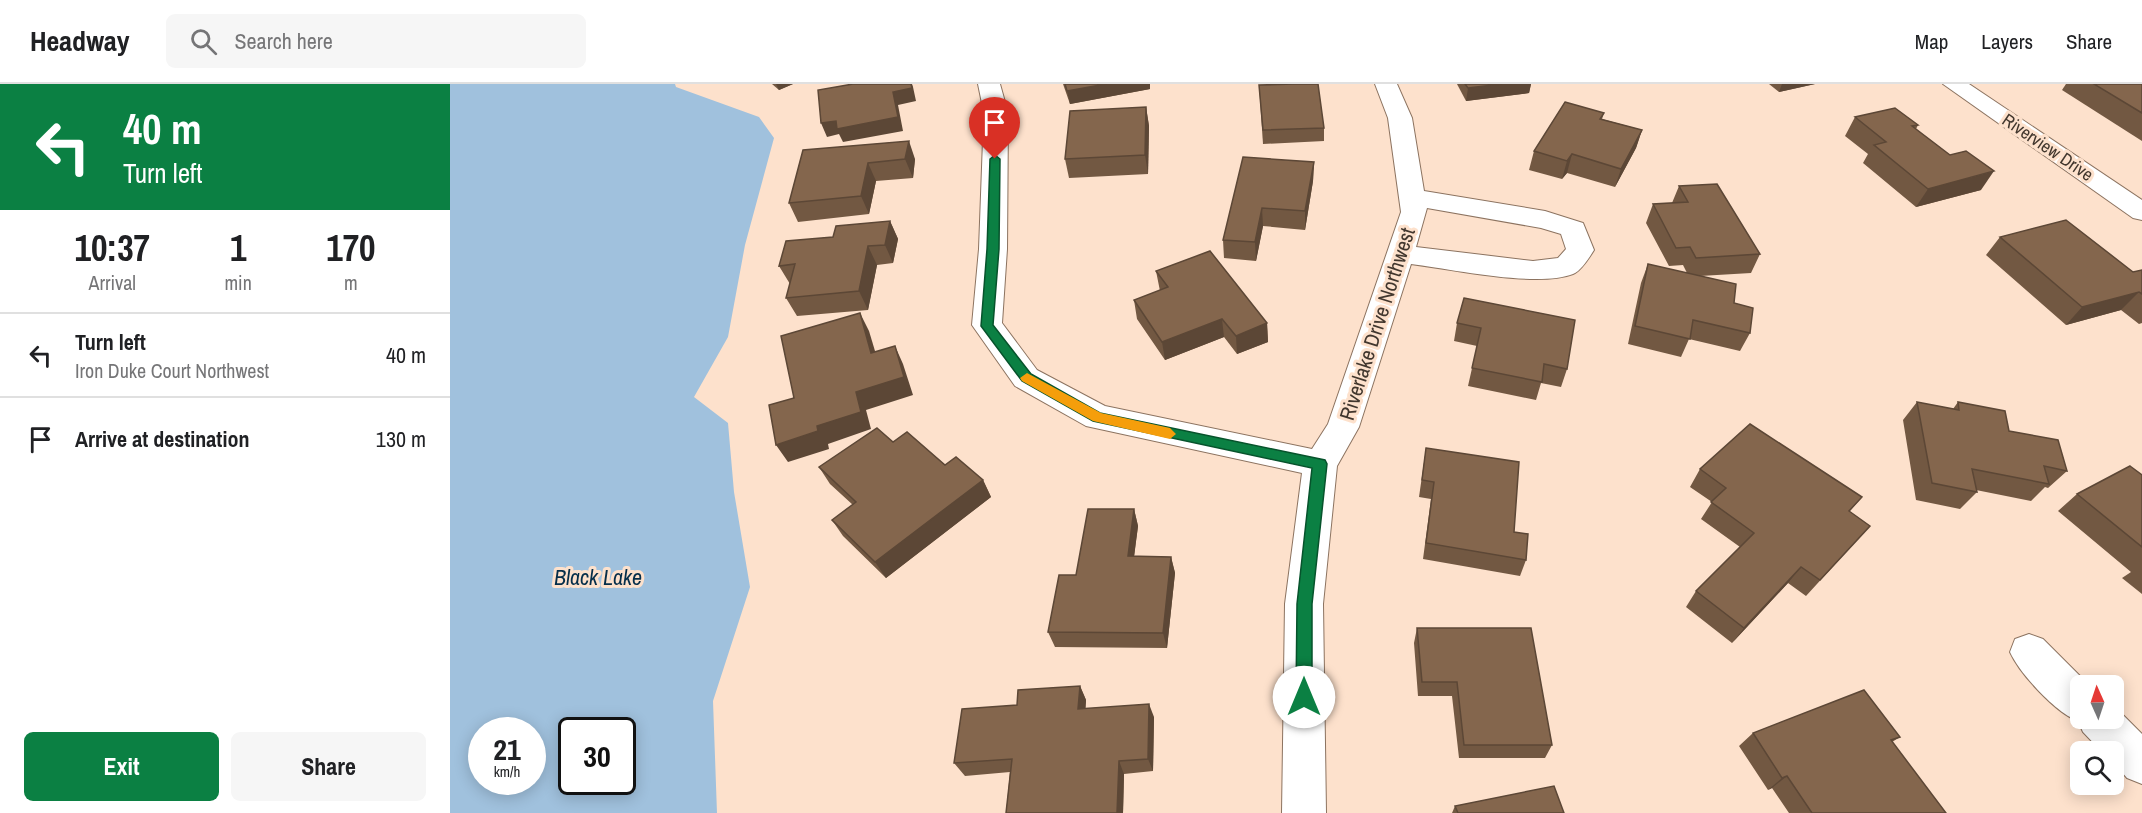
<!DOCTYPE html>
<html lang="en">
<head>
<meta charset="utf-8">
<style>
  body { margin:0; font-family:"Archivo Narrow",sans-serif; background:#f6f6f6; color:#202124; height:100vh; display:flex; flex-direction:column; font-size:22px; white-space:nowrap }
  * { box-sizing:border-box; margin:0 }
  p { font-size:20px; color:#757577 }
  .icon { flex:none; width:33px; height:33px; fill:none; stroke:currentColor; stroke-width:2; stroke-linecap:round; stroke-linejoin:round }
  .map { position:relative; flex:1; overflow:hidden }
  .drawer { display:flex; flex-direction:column; background:#fff; width:450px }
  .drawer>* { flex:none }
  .banner { background:#0b8043; color:#fff; overflow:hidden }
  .needle { width:39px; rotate:357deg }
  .tools { position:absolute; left:1620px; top:591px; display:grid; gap:12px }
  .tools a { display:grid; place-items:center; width:54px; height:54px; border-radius:9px; background:#fff; box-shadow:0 3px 15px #0003; font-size:30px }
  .speed { position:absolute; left:18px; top:633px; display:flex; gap:12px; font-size:30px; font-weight:700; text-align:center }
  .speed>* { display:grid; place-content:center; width:78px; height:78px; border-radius:50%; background:#fff; box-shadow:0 3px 15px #0003; line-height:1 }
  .speed small { font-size:15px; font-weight:400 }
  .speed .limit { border:3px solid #111; border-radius:9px; background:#fff; color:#111 }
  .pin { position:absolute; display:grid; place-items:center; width:51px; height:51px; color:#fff; margin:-62px -26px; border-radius:50% 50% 50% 0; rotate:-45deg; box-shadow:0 0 6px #0007 }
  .pin .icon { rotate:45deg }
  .me { position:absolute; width:66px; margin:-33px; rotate:0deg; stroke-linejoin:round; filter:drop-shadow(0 0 4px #0008) }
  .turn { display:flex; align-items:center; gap:21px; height:126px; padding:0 24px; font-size:27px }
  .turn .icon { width:78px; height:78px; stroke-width:2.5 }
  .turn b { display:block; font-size:42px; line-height:51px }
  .eta { display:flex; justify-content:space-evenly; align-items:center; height:102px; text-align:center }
  .eta b { font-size:36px; font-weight:700; line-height:42px }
  .button { display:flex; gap:12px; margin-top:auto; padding:12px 24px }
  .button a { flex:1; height:69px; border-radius:9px; background:#0b8043; color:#fff; font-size:24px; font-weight:700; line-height:69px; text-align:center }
  .button a+a { background:#f6f6f6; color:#202124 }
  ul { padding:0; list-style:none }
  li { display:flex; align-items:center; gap:18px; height:84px; padding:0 24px; border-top:2px solid #e0e0e0 }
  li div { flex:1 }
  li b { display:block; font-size:22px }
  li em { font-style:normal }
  header { display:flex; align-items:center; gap:36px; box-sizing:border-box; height:84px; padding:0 30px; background:#fff; border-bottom:2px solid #e0e0e0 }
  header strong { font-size:28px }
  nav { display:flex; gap:33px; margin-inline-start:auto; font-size:21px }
  .search { width:420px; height:54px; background:#f6f6f6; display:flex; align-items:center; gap:15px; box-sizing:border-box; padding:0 21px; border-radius:9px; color:#757577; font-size:22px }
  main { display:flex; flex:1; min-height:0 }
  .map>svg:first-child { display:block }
  .water { fill:#a0c1dd; fill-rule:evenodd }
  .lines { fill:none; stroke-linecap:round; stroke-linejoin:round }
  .minor-casing { stroke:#8c7360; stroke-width:2 }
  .minor { fill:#fff; fill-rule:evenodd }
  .wall { fill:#725842 }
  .shaded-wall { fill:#5c4736 }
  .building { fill:#84664d; stroke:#5c4736; stroke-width:1.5 }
  .route { fill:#0b8043; stroke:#07532c; stroke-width:1.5 }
  .slow { fill:#f59e0b }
  .labels { text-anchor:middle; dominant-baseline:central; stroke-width:6; stroke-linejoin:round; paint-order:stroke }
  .far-street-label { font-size:18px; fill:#42372e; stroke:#fde1cc }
  .street-label { font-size:21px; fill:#42372e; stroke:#fde1cc }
  .water-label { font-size:22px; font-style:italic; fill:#052e4a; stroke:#fde1cc }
</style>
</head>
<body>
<header>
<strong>Headway</strong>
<div class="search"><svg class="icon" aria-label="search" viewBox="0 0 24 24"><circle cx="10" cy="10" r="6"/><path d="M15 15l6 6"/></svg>Search here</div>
<nav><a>Map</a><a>Layers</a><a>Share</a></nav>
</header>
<main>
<section class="drawer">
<div class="banner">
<div class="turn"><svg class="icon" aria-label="left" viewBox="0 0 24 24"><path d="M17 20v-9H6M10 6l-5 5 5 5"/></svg><div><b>40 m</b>Turn left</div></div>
</div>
<div class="eta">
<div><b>10:37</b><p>Arrival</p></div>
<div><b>1</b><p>min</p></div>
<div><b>170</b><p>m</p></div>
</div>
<ul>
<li><svg class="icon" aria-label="left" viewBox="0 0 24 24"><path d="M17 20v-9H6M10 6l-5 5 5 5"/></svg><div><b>Turn left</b><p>Iron Duke Court Northwest</p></div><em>40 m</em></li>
<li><svg class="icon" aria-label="arrive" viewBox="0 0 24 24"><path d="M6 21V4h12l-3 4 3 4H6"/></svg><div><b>Arrive at destination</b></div><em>130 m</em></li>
</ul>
<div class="button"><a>Exit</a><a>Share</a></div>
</section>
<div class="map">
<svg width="1692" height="729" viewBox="0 0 1692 729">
  <rect width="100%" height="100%" fill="#fde1cc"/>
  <path class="water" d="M 0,0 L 225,0 L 226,3 L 309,33 L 324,54 L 295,161 L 278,253 L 244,313 L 278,339 L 284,408 L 300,503 L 263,617 L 267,729 L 0,729 ZM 32,646 L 82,646 L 82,698 L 32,698 ZM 122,646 L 172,646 L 172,698 L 122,698 Z"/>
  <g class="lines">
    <g class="minor-casing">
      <g id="minor">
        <path d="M 528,0 L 550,0 L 558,29 L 557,165 L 552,239 L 587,286 L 655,322 L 862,365 L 878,340 L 951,128 L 938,34 L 925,0 L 947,0 L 962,34 L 974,107 L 1095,127 L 1133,139 L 1144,166 C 1139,174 1131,187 1123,190 C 1087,204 1001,185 961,180 L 909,343 L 887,382 L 873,520 L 876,729 L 832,729 L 835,520 L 852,389 L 636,342 L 565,302 L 522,241 L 529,165 L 534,29 ZM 977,124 L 1091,144 L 1111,150 L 1116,165 L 1108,174 L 1083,177 L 966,163 Z"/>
        <polygon points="1493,0 1519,0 1692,116 1692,136 1683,134"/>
        <path d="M 1579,550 L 1593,555 L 1640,602 L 1630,602 L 1630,634 L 1664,634 L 1664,622 L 1692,650 L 1692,700 L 1677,694 L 1664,679 L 1664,668 L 1652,668 L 1633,648 L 1628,637 C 1606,629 1570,590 1560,568 L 1565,555 Z"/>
      </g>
    </g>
    <use href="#minor" class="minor"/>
  </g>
  <g class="wall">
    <polygon points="322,0 343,0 329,6"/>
    <polygon points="613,0 700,0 700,5 620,20"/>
    <polygon points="1007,0 1081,0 1079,9 1016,17"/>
    <polygon points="1319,0 1365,0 1329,8"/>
    <polygon points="1616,0 1692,0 1692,57 1612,6"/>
    <polygon points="809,1 874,44 874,57 813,60"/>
    <polygon points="696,23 699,42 698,90 619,94 615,75"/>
    <polygon points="1154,29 1152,35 1192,46 1186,64 1165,103 1117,89 1112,95 1079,86 1084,67"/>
    <polygon points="1405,33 1468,41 1466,45 1531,106 1466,123 1413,79 1418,70 1395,52"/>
    <polygon points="353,66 465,75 463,94 426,97 419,130 348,138 339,119"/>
    <polygon points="864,78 863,97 855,146 813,142 806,177 774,174 773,156"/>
    <polygon points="1229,102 1310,170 1301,189 1250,192 1284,219 1300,249 1290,267 1239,255 1231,273 1178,260 1191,199 1198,180 1237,189 1233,181 1219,182 1196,139 1203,120 1222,119"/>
    <polygon points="440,137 448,155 443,179 427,181 418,226 347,232 336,214 340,200 329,182 383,153"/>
    <polygon points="1550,153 1683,188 1692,186 1692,239 1689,240 1671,226 1616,241 1536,171"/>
    <polygon points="706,187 817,239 818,258 787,270 774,253 715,276 687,235 684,216 710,207"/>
    <polygon points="1014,214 1117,285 1111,303 1091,299 1086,316 1018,302 1027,262 1004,257 1007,239"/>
    <polygon points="1467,318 1503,325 1508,318 1559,347 1617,387 1598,404 1595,403 1581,417 1526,406 1527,408 1510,425 1466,416 1453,336"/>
    <polygon points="443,358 495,381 533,396 541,413 436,494 393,452 382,436 403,421 380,400 369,383"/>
    <polygon points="976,364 1064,448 1076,476 1070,492 973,475 981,415 969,413"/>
    <polygon points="1250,385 1412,413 1399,428 1420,442 1356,512 1338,499 1282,559 1236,523 1246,507 1290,463 1251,435 1262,418 1240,403"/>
    <polygon points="1692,391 1692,510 1672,494 1681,488 1608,427 1627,410"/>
    <polygon points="684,425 688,442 684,472 721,473 725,489 717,564 605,563 598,548 626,491"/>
    <polygon points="967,544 1102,661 1095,674 1009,674 1002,612 968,612 964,559"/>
    <polygon points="630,602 636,616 635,624 704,633 703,687 674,690 673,729 556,729 560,688 515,692 504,679 567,621"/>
    <polygon points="1303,649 1450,653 1442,658 1496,729 1339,729 1322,704 1318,706 1289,662"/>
    <polygon points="1005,722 1114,729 1002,729"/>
  </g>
  <g class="shaded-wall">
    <polygon points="326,0 343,0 329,6"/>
    <polygon points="461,0 462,0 463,3 466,17 448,21 453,47 393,58 389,50 377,53 371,39"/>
    <polygon points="656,0 700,0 700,5 620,20 617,7"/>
    <polygon points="1051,0 1081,0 1079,9 1016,17 1018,4"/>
    <polygon points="1332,0 1365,0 1329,8"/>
    <polygon points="696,23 699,42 698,90 695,71"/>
    <polygon points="1192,46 1186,64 1165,103 1171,85"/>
    <polygon points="459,57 465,75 463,94 455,75"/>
    <polygon points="1122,70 1117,89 1112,95 1117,77"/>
    <polygon points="864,78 863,97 855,146 855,127"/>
    <polygon points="418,79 426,97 419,130 411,112"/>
    <polygon points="1544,87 1531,106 1466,123 1478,105"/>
    <polygon points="812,124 813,142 806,177 805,158"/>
    <polygon points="440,137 448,155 443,179 435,161"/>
    <polygon points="418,162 427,181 418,226 409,207"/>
    <polygon points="1689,208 1671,226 1616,241 1632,223"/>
    <polygon points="410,229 419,247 431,287 421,269"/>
    <polygon points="772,235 774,253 715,276 712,258"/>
    <polygon points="817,239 818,258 787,270 786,252"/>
    <polygon points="445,262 453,280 463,311 416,326 421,345 378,360 379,365 338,378 326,361 367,342 406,308"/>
    <polygon points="533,396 541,413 436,494 425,478"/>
    <polygon points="684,425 688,442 682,489 678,472"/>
    <polygon points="721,473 725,489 717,564 713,549"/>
    <polygon points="1351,483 1338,499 1282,559 1294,544"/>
    <polygon points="630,602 636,616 635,638 628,625"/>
    <polygon points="699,620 704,633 703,687 698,675"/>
    <polygon points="669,677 674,690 673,729 667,729"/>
    <polygon points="1337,692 1322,704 1318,706 1332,694"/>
  </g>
  <g class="building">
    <polygon points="403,0 461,0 462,4 443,8 448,33 387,45 386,37 371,39 368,6"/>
    <polygon points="615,0 656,0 617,7"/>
    <polygon points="844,0 868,0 874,44 813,46 809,1"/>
    <polygon points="1015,0 1051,0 1018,4"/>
    <polygon points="1644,0 1692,0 1692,29"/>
    <polygon points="1115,18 1154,29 1150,35 1192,46 1171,85 1122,70 1117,77 1084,67"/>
    <polygon points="696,23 695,71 615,75 620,27"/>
    <polygon points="1445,24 1468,41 1462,42 1500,71 1516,67 1544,87 1478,105 1424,61 1436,58 1405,33"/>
    <polygon points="459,57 455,75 418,79 411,112 339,119 353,66"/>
    <polygon points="793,73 864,78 855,127 812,124 805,158 773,156"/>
    <polygon points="1267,100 1310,170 1246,174 1240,163 1226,164 1203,120 1238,118 1229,102"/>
    <polygon points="1616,136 1683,188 1692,186 1692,210 1689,208 1632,223 1550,153"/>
    <polygon points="440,137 435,161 418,162 409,207 336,214 345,180 329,182 336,157 383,153 386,142"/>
    <polygon points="760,167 817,239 786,252 772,235 712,258 684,216 718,203 706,187"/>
    <polygon points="1198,180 1286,200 1284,219 1303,224 1300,249 1243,236 1240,255 1185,242"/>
    <polygon points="1014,214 1125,236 1117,285 1094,280 1092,298 1022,284 1031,244 1007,239"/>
    <polygon points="410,229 421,269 445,262 454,293 406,308 411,328 367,342 368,347 326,361 319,321 344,314 331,252"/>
    <polygon points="1467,318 1509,326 1508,318 1555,327 1559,347 1608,356 1617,387 1594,382 1599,400 1522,385 1527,408 1482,399"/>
    <polygon points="1300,340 1412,413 1399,427 1420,442 1370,496 1351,483 1294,544 1246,507 1304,449 1261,418 1276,404 1250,385"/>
    <polygon points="427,344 443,358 457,348 495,381 506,373 533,396 425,478 382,436 406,418 369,383"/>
    <polygon points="976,364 1069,378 1064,448 1078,450 1076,476 976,459 984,398 972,396"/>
    <polygon points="1680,382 1692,391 1692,463 1627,410"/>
    <polygon points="638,425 684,425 678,472 721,473 713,549 598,548 609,491 626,491"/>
    <polygon points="967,544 1081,544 1102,661 1014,661 1007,598 972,598"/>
    <polygon points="630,602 628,625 699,620 698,675 669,677 667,729 556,729 562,675 504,679 512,625 567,621 568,606"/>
    <polygon points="1414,606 1450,653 1441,656 1496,729 1362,729 1337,692 1332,694 1303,649"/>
    <polygon points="1104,702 1114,729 1008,729 1005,722"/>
  </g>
  <polygon class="route" points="545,71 550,75 549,165 543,241 581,290 650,329 875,376 877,380 862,520 862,613 860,618 854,621 848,618 846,613 847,520 862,384 643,337 572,297 531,242 537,165 540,75"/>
  <polygon class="slow" points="577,289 651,329 720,344 726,350 720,355 643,337 572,297 570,294"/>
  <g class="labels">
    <g class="far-street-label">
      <text transform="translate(1598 63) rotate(34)">Riverview Drive</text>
    </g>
    <g class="street-label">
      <text transform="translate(927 240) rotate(-72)">Riverlake Drive Northwest</text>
    </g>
    <g class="water-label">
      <text x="148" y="493">Black Lake</text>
    </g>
  </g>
</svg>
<div class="tools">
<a><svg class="needle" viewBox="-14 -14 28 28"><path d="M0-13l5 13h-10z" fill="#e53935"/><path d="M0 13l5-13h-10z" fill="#757577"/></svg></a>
<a><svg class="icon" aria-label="search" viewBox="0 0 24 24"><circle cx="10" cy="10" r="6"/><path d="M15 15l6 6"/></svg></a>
</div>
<div class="speed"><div>21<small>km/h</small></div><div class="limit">30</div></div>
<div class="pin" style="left:545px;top:75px;background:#d93025"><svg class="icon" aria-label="arrive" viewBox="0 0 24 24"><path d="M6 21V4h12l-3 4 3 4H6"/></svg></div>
<svg class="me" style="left:854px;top:613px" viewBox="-20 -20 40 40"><circle r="19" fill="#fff"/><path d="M0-13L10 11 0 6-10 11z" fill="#0b8043"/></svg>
</div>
</main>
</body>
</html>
